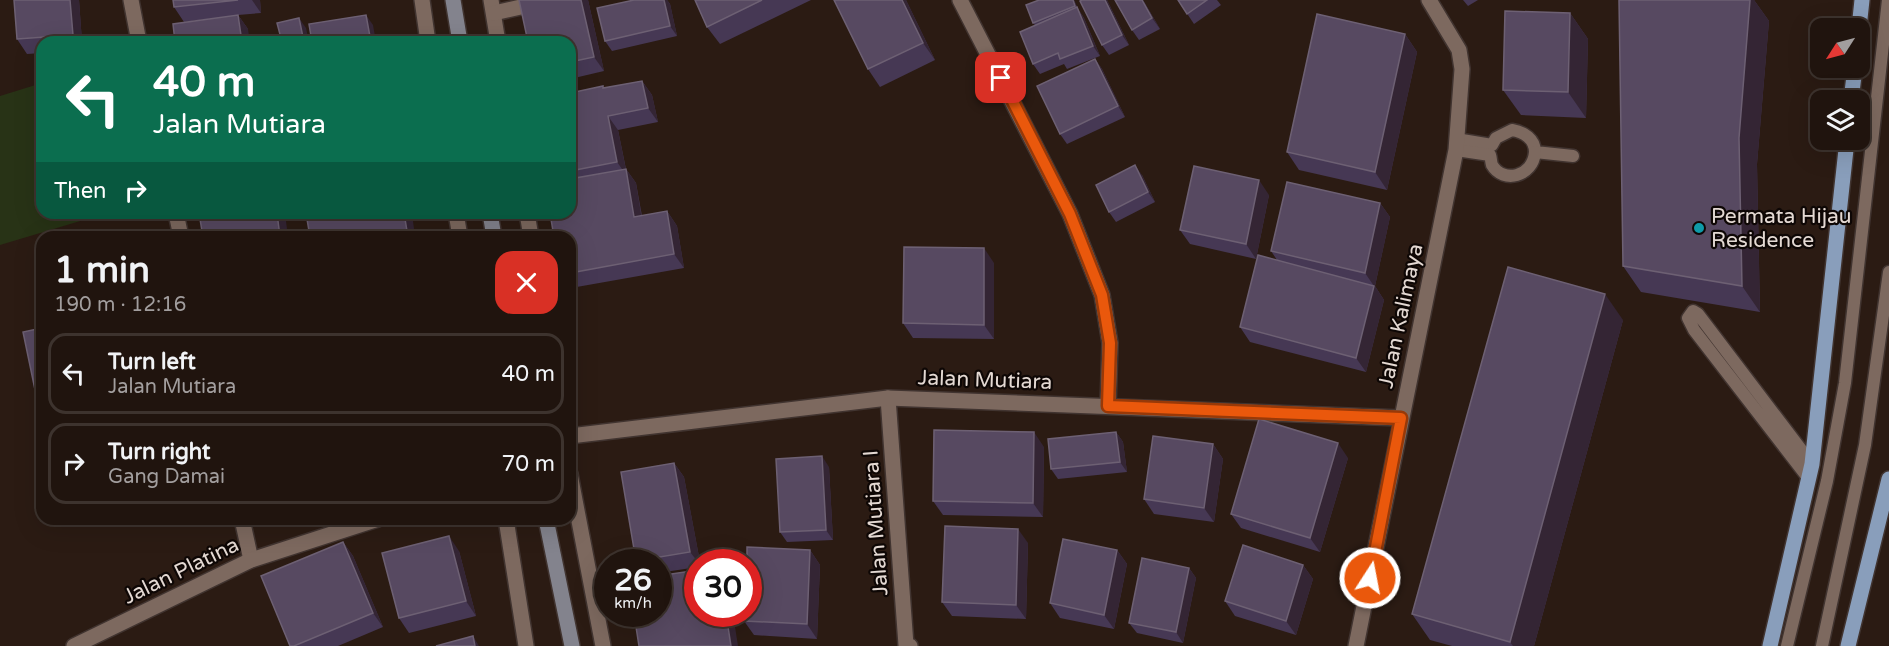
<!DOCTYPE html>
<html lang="en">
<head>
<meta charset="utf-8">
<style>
  body { margin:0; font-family:"Varela Round",sans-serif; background:#281d17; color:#f1f3f6; height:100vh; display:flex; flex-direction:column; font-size:22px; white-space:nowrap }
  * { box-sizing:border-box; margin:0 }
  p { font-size:20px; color:#a29e9e }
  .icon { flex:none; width:33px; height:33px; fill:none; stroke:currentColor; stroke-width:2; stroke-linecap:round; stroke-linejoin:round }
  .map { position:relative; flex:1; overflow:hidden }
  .drawer { position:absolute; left:36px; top:231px; width:540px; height:294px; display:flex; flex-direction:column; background:#20140e; border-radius:18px; box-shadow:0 6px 24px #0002,0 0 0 2px #3d332e }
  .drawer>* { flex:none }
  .top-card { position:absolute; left:36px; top:36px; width:540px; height:183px; border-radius:18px; box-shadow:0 6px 24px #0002,0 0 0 2px #3d332e; background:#0b6e4f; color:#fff; overflow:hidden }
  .needle { width:39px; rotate:234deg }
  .fabs { position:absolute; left:1810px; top:18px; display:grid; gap:12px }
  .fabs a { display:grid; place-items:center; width:60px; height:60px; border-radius:12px; background:#20140e; box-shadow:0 6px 24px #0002,0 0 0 2px #3d332e; font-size:30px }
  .speed { position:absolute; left:594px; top:549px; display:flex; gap:12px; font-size:30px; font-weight:700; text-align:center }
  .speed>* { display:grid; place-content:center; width:78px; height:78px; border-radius:50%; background:#20140e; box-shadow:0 6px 24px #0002,0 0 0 2px #3d332e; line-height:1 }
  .speed small { font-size:15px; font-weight:400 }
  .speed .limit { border:9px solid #d22; background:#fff; color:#111 }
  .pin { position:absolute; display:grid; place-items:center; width:51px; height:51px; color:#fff; margin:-26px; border-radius:12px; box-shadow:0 3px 9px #0006 }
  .me { position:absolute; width:66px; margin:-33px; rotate:11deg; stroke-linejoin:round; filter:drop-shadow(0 0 4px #0008) }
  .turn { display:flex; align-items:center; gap:21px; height:126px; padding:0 18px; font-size:27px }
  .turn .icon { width:78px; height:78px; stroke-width:2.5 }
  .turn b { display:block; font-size:42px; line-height:51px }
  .then { display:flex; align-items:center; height:57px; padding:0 18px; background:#0003; gap:12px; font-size:22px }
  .round { display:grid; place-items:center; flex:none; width:63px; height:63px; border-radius:18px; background:#281d17 }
  .head { display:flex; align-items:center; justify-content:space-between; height:102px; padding:0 18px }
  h1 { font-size:36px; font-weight:700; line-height:45px }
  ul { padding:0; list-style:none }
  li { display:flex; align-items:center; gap:18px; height:81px; margin:0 12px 9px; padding:0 6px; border:3px solid #3d332e; border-radius:18px }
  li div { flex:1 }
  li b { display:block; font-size:22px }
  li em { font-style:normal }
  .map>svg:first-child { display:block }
  .green { fill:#283316 }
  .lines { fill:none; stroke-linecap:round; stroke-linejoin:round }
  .service-casing { stroke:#413430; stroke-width:15 }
  .minor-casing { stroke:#413430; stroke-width:18 }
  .secondary-casing { stroke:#413430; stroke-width:18 }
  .primary-casing { stroke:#413430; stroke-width:18 }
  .service { stroke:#7d695f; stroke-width:12 }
  .minor { stroke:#7d695f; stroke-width:15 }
  .secondary { stroke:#83838d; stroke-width:15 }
  .primary { stroke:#899ebb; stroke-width:15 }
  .wall { fill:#463854 }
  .shaded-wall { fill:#342534 }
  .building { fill:#574961; stroke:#6d6073; stroke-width:1.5 }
  .route-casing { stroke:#983908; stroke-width:15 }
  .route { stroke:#ea580c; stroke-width:10 }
  .culture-dot { fill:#0f9aa8; stroke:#0e0705; stroke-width:2 }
  .labels { text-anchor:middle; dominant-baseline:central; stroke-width:4.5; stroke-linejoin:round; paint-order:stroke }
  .poi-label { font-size:21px; fill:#e4d9d3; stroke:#0e0705; text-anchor:start }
  .street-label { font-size:21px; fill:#e4d9d3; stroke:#0e0705 }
</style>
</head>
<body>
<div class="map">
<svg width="1889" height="646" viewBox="0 0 1889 646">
  <rect width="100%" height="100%" fill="#2b1b13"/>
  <polygon class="green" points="42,83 42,213 107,213 0,245 0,96"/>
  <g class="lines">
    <g class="service-casing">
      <g id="service">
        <path d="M 1456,139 L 1492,145 L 1496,138 L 1512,130 C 1524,132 1535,139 1535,152 L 1573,156"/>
        <path d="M 1456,150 L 1490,155 C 1491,158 1491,162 1492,165 C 1503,184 1533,177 1535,152"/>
        <polyline points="1809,479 1694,330 1688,318 1693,311 1698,314 1812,464"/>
        <polyline points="1787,646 1827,481 1845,383 1888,0"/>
        <polyline points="1822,646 1865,445 1889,272"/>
      </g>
    </g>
    <g class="minor-casing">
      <g id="minor">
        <polyline points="131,0 139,42"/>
        <polyline points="422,0 428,42"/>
        <polyline points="491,0 498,42"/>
        <polyline points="960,0 1070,214 1102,295 1110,343 1108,406"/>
        <polyline points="494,13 552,0"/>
        <polyline points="176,213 181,237"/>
        <polyline points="456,213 460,237"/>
        <polyline points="527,213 531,237"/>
        <polyline points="888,398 906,645 910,646"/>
        <polyline points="570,436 888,398 1401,418"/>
        <polyline points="570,474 603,646"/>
        <polyline points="242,519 251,560"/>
        <polyline points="506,519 526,646"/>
        <polyline points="74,646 251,560 378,519"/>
        <polyline points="1356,646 1456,150 1462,69 1459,50 1429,0"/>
      </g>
    </g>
    <g class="secondary-casing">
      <g id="secondary">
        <polyline points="453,0 460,42"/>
        <polyline points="490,213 494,237"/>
        <polyline points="546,519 572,646"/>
      </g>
    </g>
    <g class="primary-casing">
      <g id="primary">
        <polyline points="1859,28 1862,0"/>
        <polyline points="1851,100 1855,68"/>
        <polyline points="1770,646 1812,464 1847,140"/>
        <polyline points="1848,646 1889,479"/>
      </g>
    </g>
    <use href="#service" class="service"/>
    <use href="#minor" class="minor"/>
    <use href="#secondary" class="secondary"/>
    <use href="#primary" class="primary"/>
  </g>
  <g class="wall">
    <polygon points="14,0 79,0 82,42 42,42 42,53 27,54 17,39"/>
    <polygon points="173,0 260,0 261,13 238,15 248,29 216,18 184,22 174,7"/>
    <polygon points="588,0 604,71 570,79 570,42"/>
    <polygon points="634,0 667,0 670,4 677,36 612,51 605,41"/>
    <polygon points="695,0 811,0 720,44 707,27"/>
    <polygon points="906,0 935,60 880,87 868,69"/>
    <polygon points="1074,0 1078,9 1084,18 1100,56 1067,69 1064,64 1040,74 1033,64 1035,25 1033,23"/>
    <polygon points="1107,0 1129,45 1109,55 1102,45"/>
    <polygon points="1115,0 1143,0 1160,29 1139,40 1132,30"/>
    <polygon points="1178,0 1217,0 1221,5 1194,24"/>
    <polygon points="1463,0 1478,0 1468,6"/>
    <polygon points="1619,0 1754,0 1769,21 1757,164 1760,312 1641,292 1623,266"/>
    <polygon points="1570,13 1588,39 1586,118 1521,115 1503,90"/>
    <polygon points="1405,34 1417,52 1387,190 1299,170 1287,152"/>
    <polygon points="1095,59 1102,69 1125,117 1067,144 1060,134"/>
    <polygon points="642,81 652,95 658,122 618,130 626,169 636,183 642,216 667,211 677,226 684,268 571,288 570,287 570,93 603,86 604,88"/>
    <polygon points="1142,175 1155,202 1116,222 1109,212"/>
    <polygon points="1269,195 1256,259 1190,244 1180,230"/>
    <polygon points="1380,203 1390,217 1375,286 1384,300 1366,372 1250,342 1240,327 1277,260 1271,251"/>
    <polygon points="994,263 994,339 913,338 903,323"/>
    <polygon points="1623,320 1534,646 1452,646 1430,640 1412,614"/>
    <polygon points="1116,432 1123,442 1127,472 1058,479 1051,469"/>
    <polygon points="1213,444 1223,459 1214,522 1154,514 1144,499"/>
    <polygon points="1044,447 1043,517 943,515 933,501"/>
    <polygon points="1348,458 1320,552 1241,528 1231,514"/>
    <polygon points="674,463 684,477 700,562 698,562 698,567 658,573 658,562 637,562 636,561"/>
    <polygon points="829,467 833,540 787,542 780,532"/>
    <polygon points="343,542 353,556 383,627 338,646 290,646"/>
    <polygon points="1028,543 1026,619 952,616 942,602"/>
    <polygon points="810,550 820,565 817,639 754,635 744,621"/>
    <polygon points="1117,550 1127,564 1114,629 1060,618 1050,603"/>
    <polygon points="459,551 476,616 409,633 399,618"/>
    <polygon points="1303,565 1313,579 1296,635 1235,616 1225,601"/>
    <polygon points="1189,568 1196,578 1183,643 1137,633 1129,623"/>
  </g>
  <g class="shaded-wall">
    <polygon points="70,0 79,0 82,42 77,42 73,35"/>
    <polygon points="252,0 260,0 261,13"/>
    <polygon points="581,0 588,0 604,71 594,57"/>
    <polygon points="664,0 667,0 670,4 677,36 670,26"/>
    <polygon points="902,0 906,0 935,60 923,43"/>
    <polygon points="1073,0 1074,0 1078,9 1084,18 1100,56 1093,46 1078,10"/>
    <polygon points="1105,0 1107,0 1129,45 1122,35"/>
    <polygon points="1142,0 1143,0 1160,29 1152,18"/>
    <polygon points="1750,0 1754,0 1769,21 1757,164 1760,312 1742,286 1739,138"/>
    <polygon points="1570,13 1588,39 1586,118 1568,92"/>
    <polygon points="238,15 248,29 250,42 242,42"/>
    <polygon points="366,15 373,25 376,42 371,42"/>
    <polygon points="299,18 306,28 309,42 304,42"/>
    <polygon points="1405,34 1417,52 1387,190 1375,172"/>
    <polygon points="1095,59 1102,69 1125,117 1118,106"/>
    <polygon points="642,81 652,95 658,122 648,108"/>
    <polygon points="608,116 618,130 626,170 626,169 636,183 644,232 634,217 627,176 617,162"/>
    <polygon points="1135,165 1142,175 1155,202 1148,192"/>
    <polygon points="1259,180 1269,195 1256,259 1246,244"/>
    <polygon points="1380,203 1390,217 1375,286 1384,300 1366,372 1356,358 1374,286 1365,273"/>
    <polygon points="667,211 677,226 684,268 674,254"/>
    <polygon points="277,213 285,213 288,237 280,237"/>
    <polygon points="404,213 412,213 415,237 408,237"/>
    <polygon points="984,248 994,263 994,339 984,325"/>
    <polygon points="1605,294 1623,320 1534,646 1513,646 1510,642"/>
    <polygon points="1034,432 1044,447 1043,517 1033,503"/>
    <polygon points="1116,432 1123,442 1127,472 1120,462"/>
    <polygon points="1338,443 1348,458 1320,552 1310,538"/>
    <polygon points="1213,444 1223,459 1214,522 1204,508"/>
    <polygon points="822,456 829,467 833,540 826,530"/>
    <polygon points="674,463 684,477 700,562 698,562 690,552"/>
    <polygon points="1018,529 1028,543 1026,619 1016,605"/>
    <polygon points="449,536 459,551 476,616 466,601"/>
    <polygon points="343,542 353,556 383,627 373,613"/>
    <polygon points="810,550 820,565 817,639 807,624"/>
    <polygon points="1117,550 1127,564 1114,629 1104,615"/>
    <polygon points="1303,565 1313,579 1296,635 1286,621"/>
    <polygon points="1189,568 1196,578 1183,643 1176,632"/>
    <polygon points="726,614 733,614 738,646 731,646"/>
    <polygon points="473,636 479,646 475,646"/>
  </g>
  <g class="building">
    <polygon points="14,0 70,0 73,35 17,39"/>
    <polygon points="173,0 238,0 174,7"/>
    <polygon points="519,0 581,0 594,57 570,62 570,42 528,42"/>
    <polygon points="634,0 664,0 670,26 605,41 597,8"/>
    <polygon points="695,0 762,0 707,27"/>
    <polygon points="834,0 902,0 923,43 868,69"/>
    <polygon points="1039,0 1073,0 1075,6 1033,23 1026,5"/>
    <polygon points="1082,0 1105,0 1122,35 1102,45 1080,1"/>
    <polygon points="1115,0 1142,0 1152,18 1132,30"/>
    <polygon points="1178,0 1207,0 1187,14"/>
    <polygon points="1619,0 1750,0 1739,138 1742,286 1623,266"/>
    <polygon points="1077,7 1093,46 1060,59 1058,53 1033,64 1020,32"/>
    <polygon points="1505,11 1570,13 1568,92 1503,90"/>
    <polygon points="1317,14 1405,34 1375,172 1287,152"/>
    <polygon points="238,15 242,42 175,42 173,24"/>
    <polygon points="366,15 371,42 312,42 309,24"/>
    <polygon points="299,18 304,42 282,42 277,23"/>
    <polygon points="1095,59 1118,106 1060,134 1037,86"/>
    <polygon points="642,81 648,108 608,116 617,162 570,171 570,93 603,86 603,88"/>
    <polygon points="1135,165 1148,192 1109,212 1096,185"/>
    <polygon points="1194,166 1259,180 1246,244 1180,230"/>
    <polygon points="626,169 634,217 667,211 674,254 570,273 570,237 554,237 550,213 570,213 570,179"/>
    <polygon points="1287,182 1380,203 1365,273 1271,251"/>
    <polygon points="199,213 277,213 280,237 203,237"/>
    <polygon points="306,213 404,213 408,237 310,237"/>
    <polygon points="904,247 984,248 984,325 903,323"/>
    <polygon points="1258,255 1374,286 1356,358 1240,327"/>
    <polygon points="1508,267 1605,294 1510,642 1412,614"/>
    <polygon points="42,328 42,409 39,409 23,332"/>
    <polygon points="1259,419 1338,443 1310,538 1231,514"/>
    <polygon points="934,430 1034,432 1033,503 933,501"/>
    <polygon points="1116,432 1120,462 1051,469 1048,439"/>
    <polygon points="1153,436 1213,444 1204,508 1144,499"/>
    <polygon points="822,456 826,530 780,532 776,459"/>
    <polygon points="674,463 690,552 636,561 621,472"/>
    <polygon points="945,526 1018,529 1016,605 942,602"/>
    <polygon points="449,536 466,601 399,618 382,553"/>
    <polygon points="1063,539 1117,550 1104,615 1050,603"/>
    <polygon points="343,542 373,613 294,646 290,646 261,576"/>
    <polygon points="1243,545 1303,565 1286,621 1225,601"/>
    <polygon points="747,547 810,550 807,624 744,621 744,614 748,614 748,562 747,562"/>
    <polygon points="1142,558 1189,568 1176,632 1129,623"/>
    <polygon points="698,570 698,614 726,614 731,646 639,646 634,614 658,614 658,576"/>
    <polygon points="473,636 475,646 436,646"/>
  </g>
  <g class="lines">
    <g class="route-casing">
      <polyline id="route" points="1001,78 1070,214 1102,295 1110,343 1108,406 1401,418 1370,578"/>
    </g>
    <use href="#route" class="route"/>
  </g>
  <circle class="culture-dot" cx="1699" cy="228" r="6"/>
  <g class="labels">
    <g class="poi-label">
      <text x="1711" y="216">Permata Hijau<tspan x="1711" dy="24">Residence</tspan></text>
    </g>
    <g class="street-label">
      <text transform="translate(1401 316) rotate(-78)">Jalan Kalimaya</text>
      <text transform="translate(985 380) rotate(2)">Jalan Mutiara</text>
      <text transform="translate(876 523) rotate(-94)">Jalan Mutiara I</text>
      <text transform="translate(181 571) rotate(-26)">Jalan Platina</text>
    </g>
  </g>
</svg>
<div class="fabs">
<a><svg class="needle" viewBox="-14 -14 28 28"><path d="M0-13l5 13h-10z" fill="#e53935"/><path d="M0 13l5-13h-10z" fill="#a29e9e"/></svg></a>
<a><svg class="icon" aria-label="layers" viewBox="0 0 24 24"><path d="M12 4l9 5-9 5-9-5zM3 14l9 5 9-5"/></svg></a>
</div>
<div class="speed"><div>26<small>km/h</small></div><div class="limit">30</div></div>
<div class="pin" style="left:1001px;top:78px;background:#d93025"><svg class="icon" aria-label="arrive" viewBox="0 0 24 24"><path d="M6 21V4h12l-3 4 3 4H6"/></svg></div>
<svg class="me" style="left:1370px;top:578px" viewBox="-20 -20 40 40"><circle r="17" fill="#ea580c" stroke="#fff" stroke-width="3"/><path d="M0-11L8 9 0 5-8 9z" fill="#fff"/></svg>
<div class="top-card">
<div class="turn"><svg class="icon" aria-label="left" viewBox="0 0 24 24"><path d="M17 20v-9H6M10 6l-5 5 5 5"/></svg><div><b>40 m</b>Jalan Mutiara</div></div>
<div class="then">Then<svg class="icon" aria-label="right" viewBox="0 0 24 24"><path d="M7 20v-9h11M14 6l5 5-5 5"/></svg></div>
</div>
<section class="drawer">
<div class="head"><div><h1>1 min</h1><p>190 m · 12:16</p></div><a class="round" style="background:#d93025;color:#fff"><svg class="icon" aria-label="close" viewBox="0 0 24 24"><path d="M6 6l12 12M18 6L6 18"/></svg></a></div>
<ul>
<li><svg class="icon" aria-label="left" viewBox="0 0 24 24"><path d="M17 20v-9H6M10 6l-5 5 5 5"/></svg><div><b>Turn left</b><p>Jalan Mutiara</p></div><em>40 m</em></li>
<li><svg class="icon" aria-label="right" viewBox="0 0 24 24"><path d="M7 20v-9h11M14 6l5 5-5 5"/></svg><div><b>Turn right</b><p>Gang Damai</p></div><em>70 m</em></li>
</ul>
</section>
</div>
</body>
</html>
